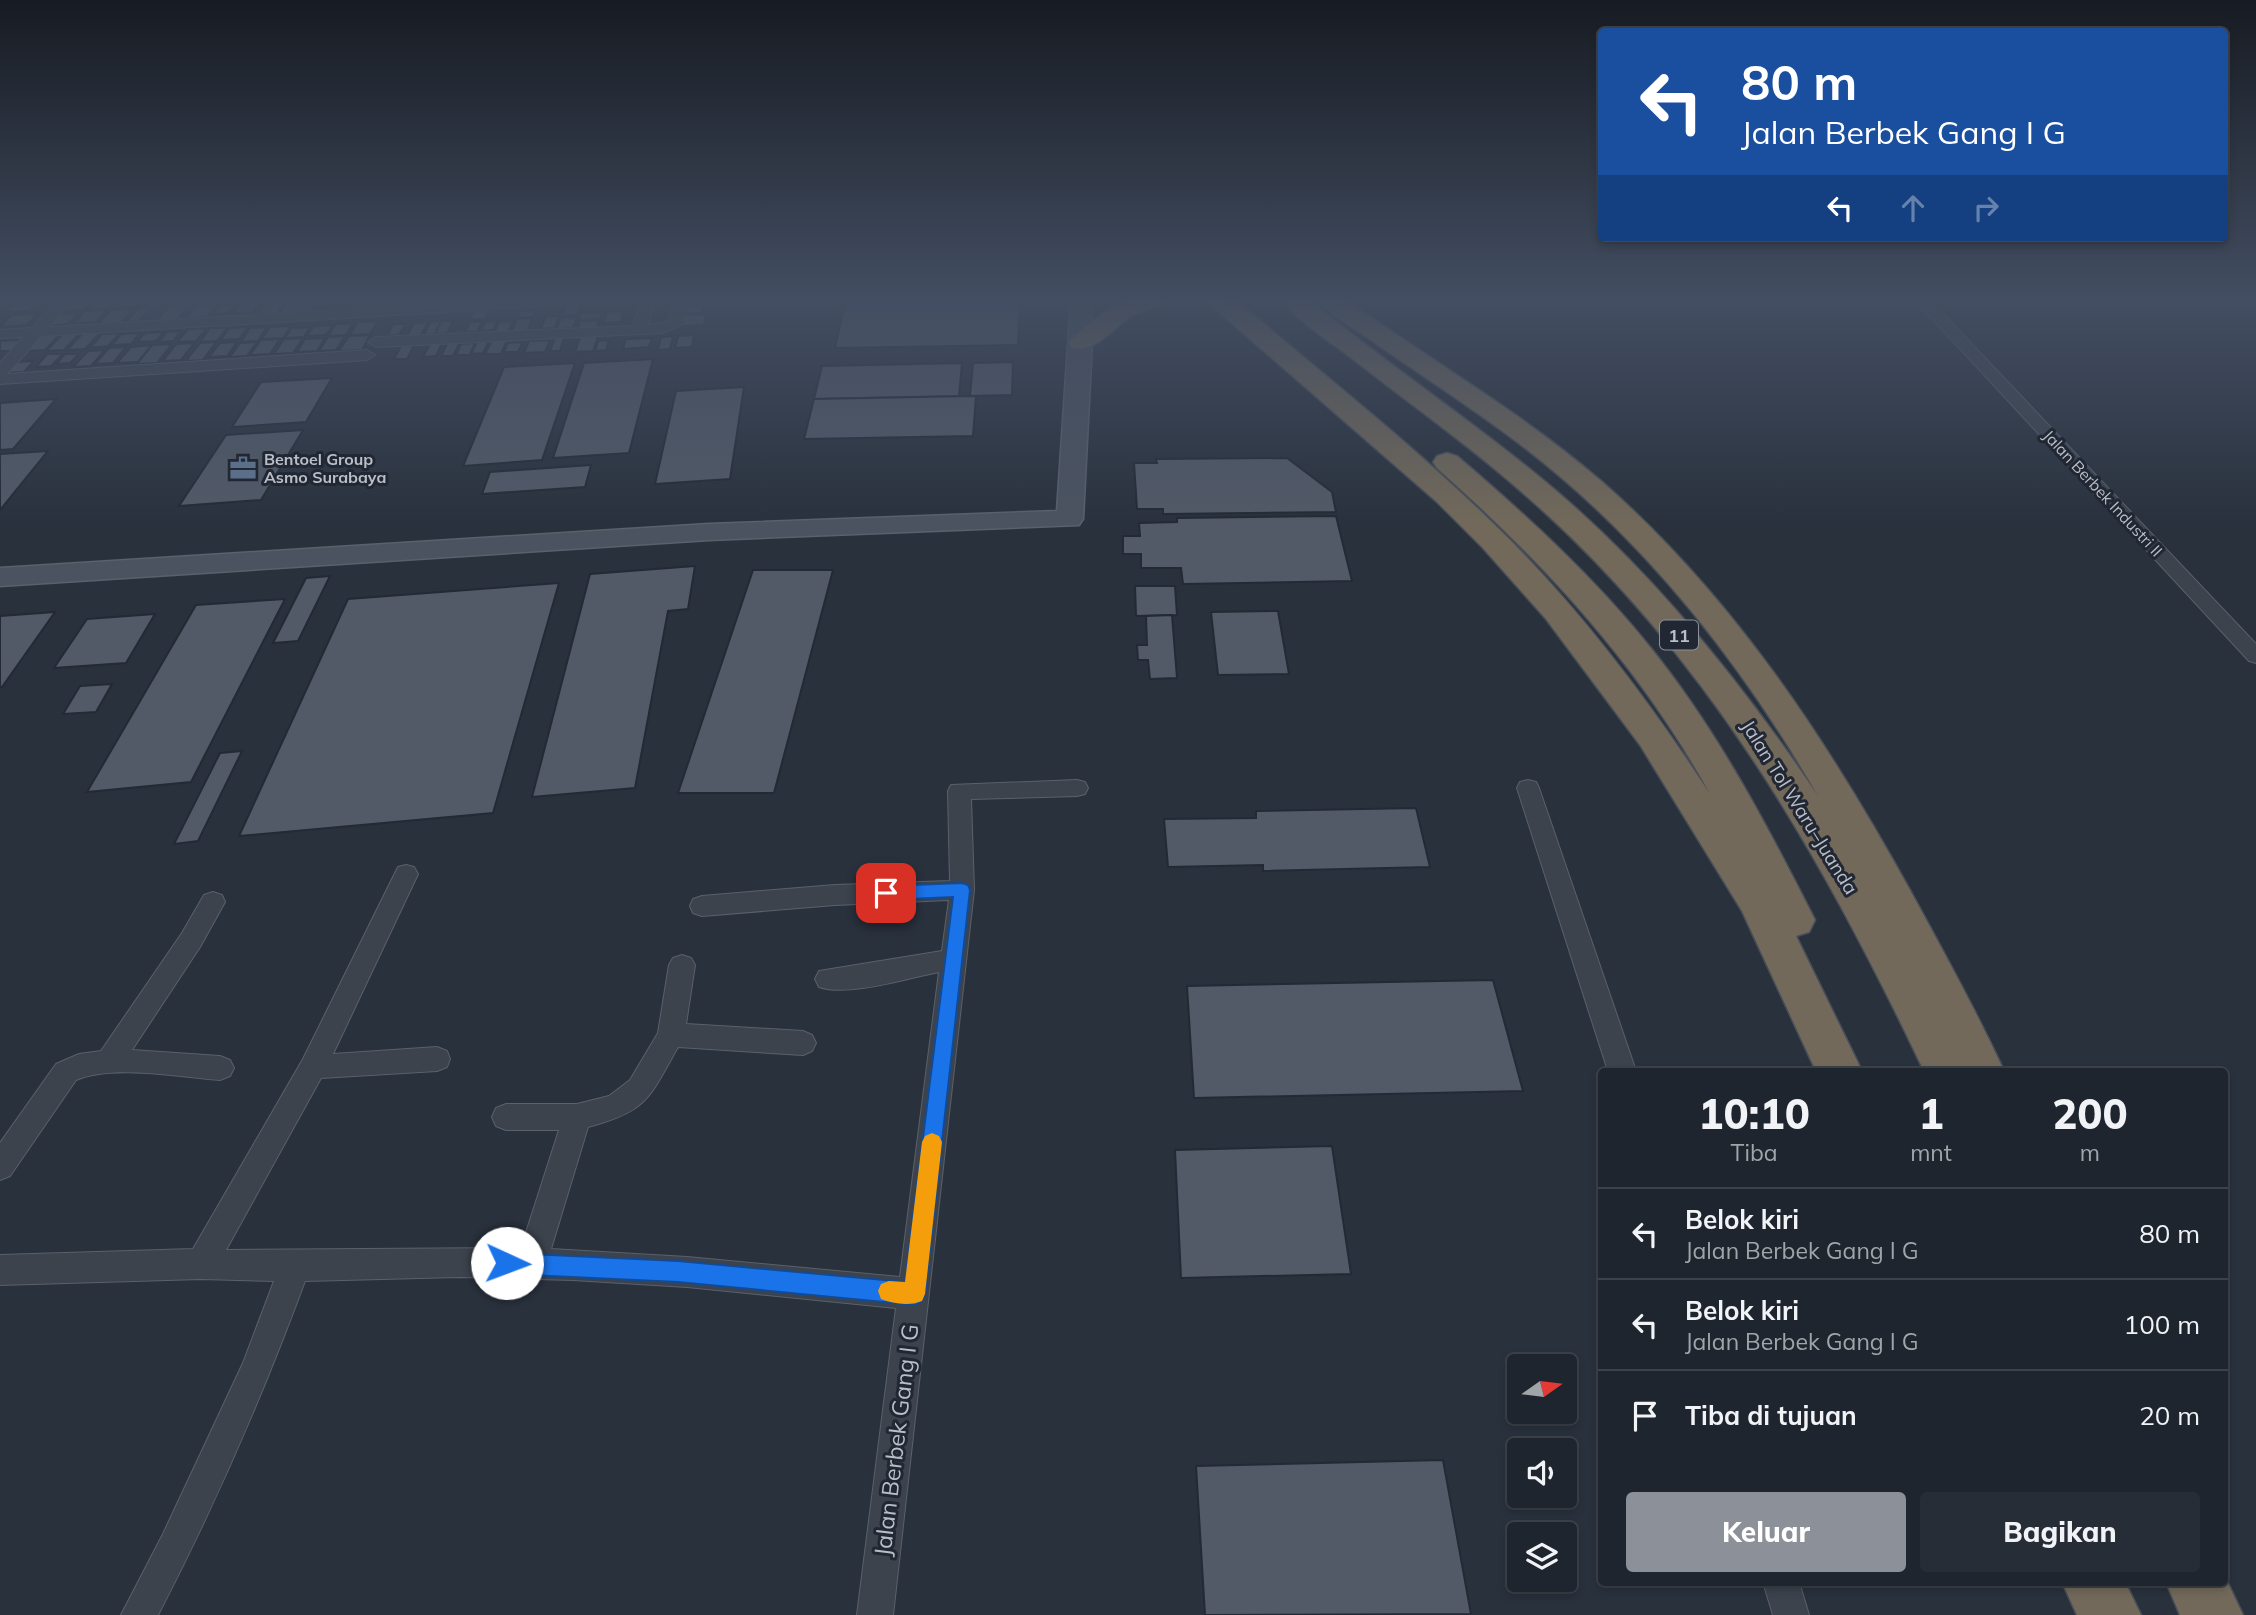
<!DOCTYPE html>
<html lang="id">
<head>
<meta charset="utf-8">
<style>
  body { margin:0; font-family:Mulish,sans-serif; background:#272d36; color:#f1f3f6; height:100vh; display:flex; flex-direction:column; font-size:26px; white-space:nowrap }
  * { box-sizing:border-box; margin:0 }
  p { font-size:23px; color:#a1a5aa }
  .icon { flex:none; width:38px; height:38px; fill:none; stroke:currentColor; stroke-width:2; stroke-linecap:round; stroke-linejoin:round }
  .map { position:relative; flex:1; overflow:hidden }
  .panel { position:absolute; left:1598px; top:1068px; width:630px; height:518px; display:flex; flex-direction:column; background:#1f252e; border-radius:7px; box-shadow:0 4px 10px #0003,0 0 0 2px #3c424a }
  .panel>* { flex:none }
  .guide { position:absolute; left:1598px; top:28px; width:630px; height:214px; border-radius:7px; box-shadow:0 4px 10px #0003,0 0 0 2px #3c424a; background:#1a4fa0; color:#fff; overflow:hidden }
  .needle { width:46px; rotate:76deg }
  .buttons { position:absolute; left:1507px; top:1354px; display:grid; gap:14px }
  .buttons a { display:grid; place-items:center; width:70px; height:70px; border-radius:7px; background:#1f252e; box-shadow:0 4px 10px #0003,0 0 0 2px #3c424a; font-size:35px }
  .pin { position:absolute; display:grid; place-items:center; width:60px; height:60px; color:#fff; margin:-30px; border-radius:14px; box-shadow:0 4px 10px #0006 }
  .me { position:absolute; width:77px; margin:-38px; rotate:92deg; stroke-linejoin:round; filter:drop-shadow(0 0 5px #0008) }
  .turn { display:flex; align-items:center; gap:24px; height:147px; padding:0 28px; font-size:32px }
  .turn .icon { width:91px; height:91px; stroke-width:2.5 }
  .turn b { display:block; font-size:49px; line-height:60px }
  .lanes { display:flex; align-items:center; height:66px; padding:0 28px; background:#0003; justify-content:center; gap:35px; direction:ltr }
  .lanes .off { opacity:.35 }
  .eta { display:flex; justify-content:space-evenly; align-items:center; height:119px; text-align:center }
  .eta b { font-size:42px; font-weight:800; line-height:49px }
  .cta { display:flex; gap:14px; margin-top:auto; padding:14px 28px }
  .cta a { flex:1; height:80px; border-radius:7px; background:#8c9099; color:#fff; font-size:28px; font-weight:800; line-height:80px; text-align:center }
  .cta a+a { background:#272d36; color:#f1f3f6 }
  ul { padding:0; list-style:none }
  li { display:flex; align-items:center; gap:21px; height:91px; padding:0 28px; border-top:2px solid #3c424a }
  li div { flex:1 }
  li b { display:block; font-size:26px }
  li em { font-style:normal }
  .map>svg:first-child { display:block }
  .building { fill:#525a67; stroke:#232a35; stroke-width:2 }
  .lines { fill:none; stroke-linecap:round; stroke-linejoin:round }
  .street-casing { stroke:#5a616b; stroke-width:2 }
  .secondary-casing { stroke:#5a616b; stroke-width:3 }
  .highway-casing { stroke:#474e58; stroke-width:3 }
  .street { fill:#3c434d; fill-rule:evenodd }
  .secondary { fill:#4b5360; fill-rule:evenodd }
  .highway { fill:#72695a; fill-rule:evenodd }
  .route { fill:#1a73e8; stroke:#114b97; stroke-width:2 }
  .slow { fill:#f59e0b }
  .labels { text-anchor:middle; dominant-baseline:central; stroke-width:6; stroke-linejoin:round; paint-order:stroke }
  .far-poi-label { font-size:16px; font-weight:bold; fill:#b9bec8; stroke:#212833; text-anchor:start }
  .far-street-label { font-size:16px; fill:#b9bec8; stroke:#212833 }
  .shield { fill:#212833; stroke:#8b919b; stroke-width:2 }
  .shield-label { font-size:18px; font-weight:bold; fill:#b9bec8 }
  .street-label { font-size:19px; fill:#b9bec8; stroke:#212833 }
  .near-street-label { font-size:23px; fill:#b9bec8; stroke:#212833 }
</style>
</head>
<body>
<div class="map">
<svg width="2256" height="1615" viewBox="0 0 2256 1615">
  <rect width="100%" height="100%" fill="#29313d"/>
  <g class="building">
    <polygon points="41,299 29,311 5,312 17,300"/>
    <polygon points="71,299 94,299 84,310 59,311"/>
    <polygon points="98,299 118,299 109,308 88,310"/>
    <polygon points="122,299 141,299 134,307 114,308"/>
    <polygon points="144,299 169,299 164,304 138,306"/>
    <polygon points="287,299 277,313 258,314 268,300"/>
    <polygon points="846,299 1020,299 1018,345 835,348"/>
    <polygon points="319,300 310,313 279,315 288,301"/>
    <polygon points="260,302 252,313 233,314 241,303"/>
    <polygon points="219,303 207,317 186,318 198,304"/>
    <polygon points="704,303 702,313 686,314 688,304"/>
    <polygon points="190,304 177,320 156,321 170,305"/>
    <polygon points="236,304 229,313 212,314 219,305"/>
    <polygon points="581,304 577,315 563,315 567,305"/>
    <polygon points="150,308 139,321 126,322 138,309"/>
    <polygon points="133,309 121,323 98,324 111,310"/>
    <polygon points="107,310 96,322 74,323 85,311"/>
    <polygon points="489,310 485,319 470,319 474,311"/>
    <polygon points="536,310 533,317 517,318 520,311"/>
    <polygon points="624,311 620,322 603,323 607,312"/>
    <polygon points="602,312 600,319 579,320 581,313"/>
    <polygon points="39,313 27,325 0,327 11,315"/>
    <polygon points="79,313 68,324 46,326 57,314"/>
    <polygon points="706,314 704,325 682,326 685,315"/>
    <polygon points="546,316 559,316 555,328 541,329"/>
    <polygon points="577,317 573,328 556,329 561,318"/>
    <polygon points="532,318 527,332 511,333 517,319"/>
    <polygon points="599,320 597,328 578,329 580,321"/>
    <polygon points="378,321 370,334 350,335 358,322"/>
    <polygon points="441,321 435,334 424,335 430,322"/>
    <polygon points="441,321 453,321 447,333 435,334"/>
    <polygon points="482,321 477,332 465,332 470,322"/>
    <polygon points="497,321 493,330 481,331 485,322"/>
    <polygon points="513,321 508,333 494,333 499,322"/>
    <polygon points="428,322 421,335 407,336 414,323"/>
    <polygon points="353,323 346,335 328,336 336,324"/>
    <polygon points="393,324 406,324 399,335 387,336"/>
    <polygon points="333,325 326,335 307,336 314,326"/>
    <polygon points="291,326 283,338 262,339 270,327"/>
    <polygon points="248,327 239,339 221,340 229,328"/>
    <polygon points="267,327 258,341 241,342 250,328"/>
    <polygon points="310,327 304,337 285,338 292,328"/>
    <polygon points="207,328 196,341 177,342 188,329"/>
    <polygon points="210,328 227,328 217,341 200,342"/>
    <polygon points="181,331 173,341 159,342 167,332"/>
    <polygon points="101,332 85,349 67,350 83,333"/>
    <polygon points="164,332 156,341 137,342 145,333"/>
    <polygon points="80,333 64,350 46,351 63,334"/>
    <polygon points="120,333 108,346 90,348 102,334"/>
    <polygon points="140,333 131,344 112,345 121,334"/>
    <polygon points="60,334 45,350 26,351 41,335"/>
    <polygon points="370,335 362,350 339,351 349,336"/>
    <polygon points="694,335 692,347 675,348 678,336"/>
    <polygon points="345,336 336,350 319,351 328,337"/>
    <polygon points="598,336 593,351 575,352 580,337"/>
    <polygon points="673,336 670,349 658,350 661,337"/>
    <polygon points="303,338 293,353 274,354 284,339"/>
    <polygon points="325,338 317,351 297,352 305,339"/>
    <polygon points="555,338 564,338 560,351 550,351"/>
    <polygon points="652,338 649,347 623,349 626,339"/>
    <polygon points="280,339 270,354 250,355 261,340"/>
    <polygon points="23,340 13,351 0,351 0,341"/>
    <polygon points="492,340 507,340 501,354 485,354"/>
    <polygon points="550,340 545,352 524,353 529,341"/>
    <polygon points="609,340 606,350 595,351 598,341"/>
    <polygon points="489,341 483,353 471,354 477,342"/>
    <polygon points="216,342 203,360 186,361 200,343"/>
    <polygon points="237,342 227,356 209,357 220,343"/>
    <polygon points="257,342 247,356 230,357 240,343"/>
    <polygon points="448,342 460,342 453,356 441,356"/>
    <polygon points="523,342 518,352 504,352 508,343"/>
    <polygon points="194,343 181,360 163,361 176,344"/>
    <polygon points="442,343 436,356 423,357 430,344"/>
    <polygon points="475,343 470,355 456,355 461,344"/>
    <polygon points="172,344 157,363 137,364 152,345"/>
    <polygon points="152,345 138,362 117,363 131,347"/>
    <polygon points="414,345 407,359 394,359 401,346"/>
    <polygon points="126,347 113,363 95,364 109,348"/>
    <polygon points="105,350 91,366 73,367 88,351"/>
    <polygon points="47,354 63,354 51,366 36,367"/>
    <polygon points="65,354 79,354 70,363 57,364"/>
    <polygon points="653,359 629,453 553,458 584,363"/>
    <polygon points="34,361 24,372 4,373 14,362"/>
    <polygon points="1013,362 1012,395 970,396 973,363"/>
    <polygon points="575,363 542,460 463,466 504,367"/>
    <polygon points="962,363 959,396 814,399 822,366"/>
    <polygon points="332,378 306,422 232,427 261,382"/>
    <polygon points="744,387 730,479 655,484 676,391"/>
    <polygon points="976,396 973,436 804,439 814,399"/>
    <polygon points="56,399 13,449 0,450 0,403"/>
    <polygon points="303,430 261,500 179,506 226,435"/>
    <polygon points="48,451 0,510 0,454"/>
    <polygon points="1287,458 1332,492 1336,512 1163,514 1163,509 1137,509 1134,463 1157,463 1156,459"/>
    <polygon points="591,465 585,487 482,494 490,472"/>
    <polygon points="1336,516 1352,581 1183,584 1181,568 1141,568 1141,554 1123,554 1123,536 1140,536 1139,523 1177,522 1177,518"/>
    <polygon points="695,566 688,609 668,611 635,788 532,797 590,574"/>
    <polygon points="753,570 833,570 774,793 678,793"/>
    <polygon points="330,576 298,641 273,643 306,578"/>
    <polygon points="559,583 493,813 239,836 348,599"/>
    <polygon points="1135,586 1175,586 1177,615 1136,616"/>
    <polygon points="285,599 191,782 87,792 196,605"/>
    <polygon points="1278,611 1289,674 1218,675 1211,612"/>
    <polygon points="55,612 2,687 0,687 0,616"/>
    <polygon points="155,614 126,663 54,668 87,619"/>
    <polygon points="1172,615 1177,678 1150,679 1148,660 1138,660 1137,645 1147,645 1146,616"/>
    <polygon points="112,684 96,712 63,714 80,686"/>
    <polygon points="242,751 198,841 174,844 220,753"/>
    <polygon points="1416,808 1430,867 1263,871 1263,865 1168,867 1164,819 1256,818 1256,811"/>
    <polygon points="1493,980 1523,1091 1194,1098 1187,986"/>
    <polygon points="1332,1146 1351,1274 1181,1278 1175,1150"/>
    <polygon points="1443,1460 1471,1614 1205,1615 1196,1466"/>
  </g>
  <g class="lines">
    <g class="street-casing">
      <g id="street">
        <polygon points="58,299 73,299 49,327 530,299 607,299 600,303 41,336 7,374 367,350 375,355 367,360 0,384 0,363 23,337 0,338 0,330 32,328"/>
        <polygon points="641,299 655,299 648,325 669,321 674,299 688,299 683,324 662,333 376,347 368,342 376,337 633,326"/>
        <polygon points="1914,299 1929,299 2256,644 2256,663 2249,661"/>
        <path d="M 1077,780 L 1085,782 L 1088,788 L 1085,794 L 1077,796 L 971,799 L 974,890 L 893,1615 L 857,1615 L 896,1308 L 687,1287 L 573,1280 L 459,1277 L 305,1281 C 263,1395 214,1507 158,1615 L 121,1615 L 163,1534 L 243,1363 L 274,1281 L 201,1279 L 0,1285 L 0,1255 L 193,1249 L 303,1059 L 398,867 L 406,865 L 414,867 L 418,874 L 333,1054 L 437,1047 L 447,1051 L 450,1059 L 447,1067 L 437,1071 L 321,1078 L 226,1250 L 521,1248 L 559,1130 L 506,1130 L 496,1126 L 492,1117 L 496,1108 L 506,1104 L 577,1104 L 609,1096 L 630,1080 L 658,1033 L 669,965 L 673,958 L 682,955 L 691,958 L 695,965 L 686,1024 L 803,1031 L 812,1035 L 816,1043 L 812,1051 L 803,1055 L 678,1047 C 649,1098 648,1111 588,1127 L 551,1249 L 687,1257 L 900,1277 L 939,972 C 907,978 849,997 819,987 L 815,979 L 819,971 L 942,951 L 949,900 L 835,905 L 702,916 L 693,913 L 690,906 L 693,899 L 702,896 L 835,885 L 950,881 L 948,791 L 951,785 Z"/>
        <polygon points="1528,780 1536,782 1539,788 1636,1071 1608,1071 1517,788 1520,782"/>
        <path d="M 213,892 L 222,895 L 225,902 L 200,947 L 132,1050 L 220,1056 L 230,1060 L 234,1068 L 230,1076 L 220,1080 C 179,1077 113,1064 76,1080 L 10,1176 L 0,1180 L 0,1143 L 56,1064 L 79,1054 L 101,1051 L 182,933 L 204,895 Z"/>
        <polygon points="1763,1582 1799,1582 1809,1615 1773,1615"/>
      </g>
    </g>
    <g class="secondary-casing">
      <polygon id="secondary" points="1071,299 1091,299 1092,343 1083,519 1079,525 709,540 0,586 0,568 709,524 1057,511"/>
    </g>
    <g class="highway-casing">
      <g id="highway">
        <path d="M 1128,299 L 1169,299 L 1166,304 C 1154,307 1144,309 1133,315 C 1114,326 1096,354 1072,348 L 1068,343 L 1072,338 L 1107,310 Z"/>
        <path d="M 1204,299 L 1237,301 C 1326,377 1419,449 1502,532 C 1581,610 1649,701 1710,794 C 1640,666 1545,564 1437,468 L 1433,462 L 1437,456 L 1447,453 L 1457,456 C 1526,515 1593,576 1650,647 C 1717,730 1767,825 1815,920 L 1809,932 L 1796,936 L 1862,1071 L 1816,1071 L 1742,911 L 1640,745 L 1546,619 L 1482,547 L 1437,502 Z"/>
        <path d="M 1282,299 L 1308,299 C 1382,360 1461,413 1536,474 C 1645,562 1740,680 1818,796 C 1741,662 1644,539 1521,445 C 1471,407 1419,374 1368,338 C 1352,327 1328,315 1318,299 L 1345,299 C 1430,360 1521,412 1600,480 C 1732,595 1827,740 1911,892 C 1943,951 1976,1010 2004,1071 L 1924,1071 C 1819,851 1704,648 1516,487 C 1463,441 1405,400 1350,357 C 1328,340 1298,322 1282,299 Z"/>
        <polygon points="2224,1575 2243,1615 2180,1615 2166,1582 2224,1582"/>
        <polygon points="2062,1582 2125,1582 2141,1615 2077,1615"/>
      </g>
    </g>
    <use href="#street" class="street"/>
    <use href="#secondary" class="secondary"/>
    <use href="#highway" class="highway"/>
  </g>
  <linearGradient id="sky" x2="0" y2="1"><stop stop-color="#171b22"/><stop offset="0.57" stop-color="#434e62"/><stop offset="1" stop-color="#434e62" stop-opacity="0"/></linearGradient>
  <rect width="2256" height="525" fill="url(#sky)"/>
  <polygon class="route" points="962,883 968,885 970,890 925,1294 922,1301 915,1305 678,1282 507,1274 500,1271 497,1263 500,1256 507,1253 678,1261 905,1282 953,897 886,900 880,898 877,893 880,888 886,886"/>
  <path class="slow" d="M 932,1133 L 939,1136 L 942,1142 L 925,1294 L 922,1301 C 910,1306 893,1304 881,1299 L 878,1291 L 881,1284 L 889,1281 L 905,1282 L 922,1142 L 925,1136 Z"/>
  <defs>
    <g id="office-bare" transform="scale(2.1)"><path d="M-6-3h4V-5.5h4V-3h4V5H-6ZM-1-4.5V-3h2v-1.5ZM-6 0V1H6V0Z" fill="#5c6f8a" stroke="#212833" stroke-width="2.5" paint-order="stroke"/></g>
  </defs>
  <g fill-rule="evenodd">
    <use href="#office-bare" x="243" y="468"/>
  </g>
  <g class="labels">
    <g class="far-poi-label">
      <text x="264" y="459">Bentoel Group<tspan x="264" dy="18">Asmo Surabaya</tspan></text>
    </g>
    <g class="far-street-label">
      <text transform="translate(2103 493) rotate(47)">Jalan Berbek Industri II</text>
    </g>
    <rect class="shield" x="1660" y="620.5" width="38" height="29" rx="5"/>
    <g class="shield-label">
      <text x="1679" y="635">11</text>
    </g>
    <g class="street-label">
      <text transform="translate(1800 807) rotate(58)">Jalan Tol Waru–Juanda</text>
    </g>
    <g class="near-street-label">
      <text transform="translate(896 1440) rotate(-83)">Jalan Berbek Gang I G</text>
    </g>
  </g>
</svg>
<div class="buttons">
<a><svg class="needle" viewBox="-14 -14 28 28"><path d="M0-13l5 13h-10z" fill="#e53935"/><path d="M0 13l5-13h-10z" fill="#a1a5aa"/></svg></a>
<a><svg class="icon" aria-label="sound" viewBox="0 0 24 24"><path d="M4 9h4l5-4v14l-5-4H4zM17 9q2 3 0 6"/></svg></a>
<a><svg class="icon" aria-label="layers" viewBox="0 0 24 24"><path d="M12 4l9 5-9 5-9-5zM3 14l9 5 9-5"/></svg></a>
</div>
<div class="pin" style="left:886px;top:893px;background:#d93025"><svg class="icon" aria-label="arrive" viewBox="0 0 24 24"><path d="M6 21V4h12l-3 4 3 4H6"/></svg></div>
<svg class="me" style="left:507px;top:1263px" viewBox="-20 -20 40 40"><circle r="19" fill="#fff"/><path d="M0-13L10 11 0 6-10 11z" fill="#1a73e8"/></svg>
<div class="guide">
<div class="turn"><svg class="icon" aria-label="left" viewBox="0 0 24 24"><path d="M17 20v-9H6M10 6l-5 5 5 5"/></svg><div><b>80 m</b>Jalan Berbek Gang I G</div></div>
<div class="lanes"><svg class="icon" aria-label="left" viewBox="0 0 24 24"><path d="M17 20v-9H6M10 6l-5 5 5 5"/></svg><svg class="icon off" aria-label="ahead" viewBox="0 0 24 24"><path d="M12 20V5M6 11l6-6 6 6"/></svg><svg class="icon off" aria-label="right" viewBox="0 0 24 24"><path d="M7 20v-9h11M14 6l5 5-5 5"/></svg></div>
</div>
<section class="panel">
<div class="eta">
<div><b>10:10</b><p>Tiba</p></div>
<div><b>1</b><p>mnt</p></div>
<div><b>200</b><p>m</p></div>
</div>
<ul>
<li><svg class="icon" aria-label="left" viewBox="0 0 24 24"><path d="M17 20v-9H6M10 6l-5 5 5 5"/></svg><div><b>Belok kiri</b><p>Jalan Berbek Gang I G</p></div><em>80 m</em></li>
<li><svg class="icon" aria-label="left" viewBox="0 0 24 24"><path d="M17 20v-9H6M10 6l-5 5 5 5"/></svg><div><b>Belok kiri</b><p>Jalan Berbek Gang I G</p></div><em>100 m</em></li>
<li><svg class="icon" aria-label="arrive" viewBox="0 0 24 24"><path d="M6 21V4h12l-3 4 3 4H6"/></svg><div><b>Tiba di tujuan</b></div><em>20 m</em></li>
</ul>
<div class="cta"><a>Keluar</a><a>Bagikan</a></div>
</section>
</div>
</body>
</html>
